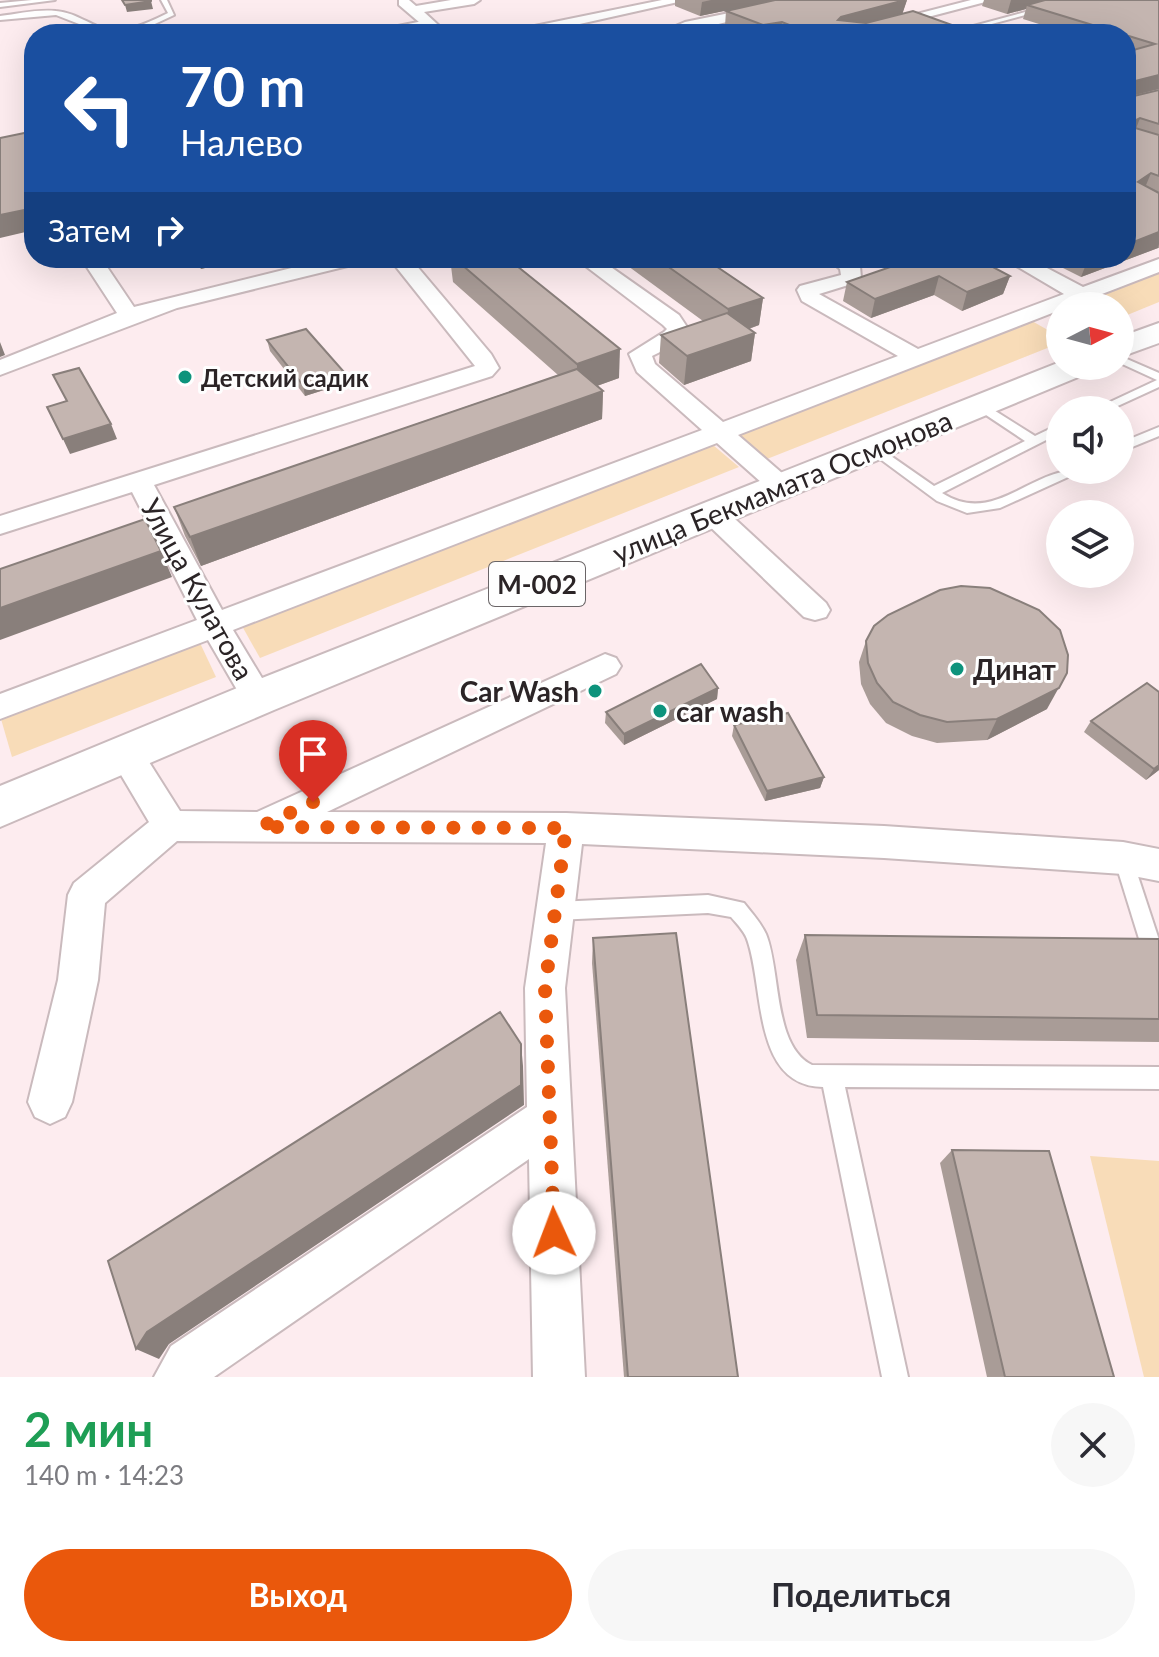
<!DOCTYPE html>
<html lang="ru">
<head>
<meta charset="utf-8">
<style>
  body { margin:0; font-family:Lato,sans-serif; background:#f7f7f7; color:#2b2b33; height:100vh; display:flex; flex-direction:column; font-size:30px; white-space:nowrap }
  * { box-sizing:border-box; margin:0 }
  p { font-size:26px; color:#7c7c81 }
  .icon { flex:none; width:44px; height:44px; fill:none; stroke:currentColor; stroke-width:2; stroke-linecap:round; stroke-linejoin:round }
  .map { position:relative; height:1377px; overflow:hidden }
  .sheet { display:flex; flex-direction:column; background:#fff; flex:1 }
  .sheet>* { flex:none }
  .hud { position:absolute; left:24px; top:24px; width:1112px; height:244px; border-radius:32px; box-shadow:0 8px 32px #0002; background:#1a4fa0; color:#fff; overflow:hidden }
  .needle { width:52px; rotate:84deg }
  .controls { position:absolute; left:1046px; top:292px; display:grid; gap:16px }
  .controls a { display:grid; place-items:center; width:88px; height:88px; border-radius:50%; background:#fff; box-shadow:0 8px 32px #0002; font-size:40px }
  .pin { position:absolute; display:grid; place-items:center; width:68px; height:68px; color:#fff; margin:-82px -34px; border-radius:50% 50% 50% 0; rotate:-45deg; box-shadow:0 0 8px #0007 }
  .pin .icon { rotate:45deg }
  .me { position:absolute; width:88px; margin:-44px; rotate:358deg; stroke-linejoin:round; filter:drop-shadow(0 0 6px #0008) }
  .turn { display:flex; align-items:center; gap:28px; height:168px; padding:0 24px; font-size:36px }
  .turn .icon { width:104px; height:104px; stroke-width:2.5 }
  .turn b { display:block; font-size:56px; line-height:68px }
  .then { display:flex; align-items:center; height:76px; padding:0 24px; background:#0003; gap:16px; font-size:30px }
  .round { display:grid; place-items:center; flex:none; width:84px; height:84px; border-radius:42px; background:#f7f7f7 }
  .overview { display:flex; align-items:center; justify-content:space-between; height:136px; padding:0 24px }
  h1 { font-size:48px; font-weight:700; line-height:60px; color:#1e9e55 }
  .action { display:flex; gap:16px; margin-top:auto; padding:16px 24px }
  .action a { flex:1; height:92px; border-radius:48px; background:#ea580c; color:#fff; font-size:32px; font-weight:700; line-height:92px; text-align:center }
  .action a+a { background:#f7f7f7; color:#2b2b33 }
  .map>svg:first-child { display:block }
  .green { fill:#f8dcb8 }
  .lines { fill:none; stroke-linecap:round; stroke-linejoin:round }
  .lane-casing { stroke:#cababd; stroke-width:4 }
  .street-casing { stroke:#cababd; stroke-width:4 }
  .highway-casing { stroke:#cababd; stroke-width:4 }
  .lane { fill:#fff; fill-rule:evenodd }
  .street { fill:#fff; fill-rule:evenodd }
  .highway { fill:#fff; fill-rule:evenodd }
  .wall { fill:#a99c97 }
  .shaded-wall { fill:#897f7b }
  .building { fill:#c4b5b0; stroke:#897f7b; stroke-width:2 }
  .route { stroke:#ea580c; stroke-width:14; stroke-dasharray:0 25.2 }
  .poi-dot { fill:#0d937c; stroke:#fefefe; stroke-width:3 }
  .labels { text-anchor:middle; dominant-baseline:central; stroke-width:6; stroke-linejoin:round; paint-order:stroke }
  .far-poi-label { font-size:24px; font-weight:bold; fill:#2b2426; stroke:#fefefe; text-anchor:start }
  .shield { fill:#fefefe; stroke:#6a6567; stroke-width:2 }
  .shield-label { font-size:26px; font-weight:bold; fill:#2b2426 }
  .street-label { font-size:28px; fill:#2b2426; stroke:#fefefe }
  .poi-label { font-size:28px; font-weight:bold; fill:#2b2426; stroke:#fefefe; text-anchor:start }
</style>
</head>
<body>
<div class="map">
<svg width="1159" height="1377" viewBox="0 0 1159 1377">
  <rect width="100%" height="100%" fill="#fdecef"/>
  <g class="green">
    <polygon points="1159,272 1159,302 1120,318 1120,306 1069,306"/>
    <polygon points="1032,321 1060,337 1060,343 767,459 737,433"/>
    <polygon points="713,445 739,467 260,658 242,626"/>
    <polygon points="200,643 216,677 12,757 1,719"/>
    <polygon points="1090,1156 1159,1161 1159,1377 1144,1377"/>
  </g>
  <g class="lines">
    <g class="lane-casing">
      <g id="lane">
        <polygon points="32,0 55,0 0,7 0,3"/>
        <path d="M 161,0 L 167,0 L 174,15 L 142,30 L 119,34 L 97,31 L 56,15 L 0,20 L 0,16 C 18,14 37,9 56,11 C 71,12 83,20 97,26 C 121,36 146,24 168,13 Z"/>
        <polygon points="1070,0 1081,0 969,30 966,28"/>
        <polygon points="428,20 426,23 371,34 358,34"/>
        <polygon points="1120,356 1159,373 1159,387 1109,410 1093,410 1157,380 1120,363"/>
        <path d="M 981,402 L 1035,436 L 1060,424 L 1060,433 L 942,493 C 993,526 1029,470 1078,470 L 1077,473 L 1000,508 L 967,513 L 937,501 L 868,450 L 874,446 L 878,447 L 934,486 L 1025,441 L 977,409 L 975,406 Z"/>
        <polygon points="1159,427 1159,436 1120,452 1120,443"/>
        <polygon points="1123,850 1129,852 1132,858 1159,940 1159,980 1152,978 1149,971 1114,858 1117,852"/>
        <path d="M 708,895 L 744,903 C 751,912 761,923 766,934 C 781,971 773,1046 812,1065 L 1159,1067 L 1159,1089 L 845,1087 L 908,1377 L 882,1377 L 823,1087 C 753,1086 764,990 748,942 C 746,933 737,924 731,917 L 708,913 L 556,920 L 549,917 L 546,911 L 549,905 L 556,902 Z"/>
      </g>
    </g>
    <g class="street-casing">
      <g id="street">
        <polygon points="399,0 409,0 416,6 451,0 480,0 474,4 424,12 448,34 433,34 399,5"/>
        <polygon points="662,0 687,0 535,34 508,34 515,30"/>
        <polygon points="793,0 818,0 677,34 657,34 685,22"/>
        <polygon points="971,0 993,0 863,34 839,34"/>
        <polygon points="81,258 101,258 134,307 332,258 367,258 364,262 177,308 0,375 0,360 117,313"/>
        <polygon points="389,258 410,258 491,354 499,368 492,376 154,485 222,610 702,430 637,372 629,354 664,332 667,329 663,325 575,258 598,258 679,315 689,330 680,342 652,356 655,364 723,422 898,356 802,301 797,290 800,286 841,275 840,269 827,258 851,258 860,266 861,278 858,282 819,294 918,349 1064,294 1003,258 1028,258 1083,287 1159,259 1159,272 1071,306 1060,306 1060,310 738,435 790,480 794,486 790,492 772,492 717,443 233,630 274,698 269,707 258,710 247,707 208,640 0,719 0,694 197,620 132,492 0,534 0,516 475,366"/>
        <polygon points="712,504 722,507 826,603 830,610 826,617 815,620 804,617 702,519 698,513 702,507"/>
        <polygon points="605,654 616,658 621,666 616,674 327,812 566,813 884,826 1123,842 1159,849 1159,881 1123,874 884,858 582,844 565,988 585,1377 533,1377 529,1159 214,1377 154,1377 171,1346 527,1107 525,988 546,843 177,841 105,903 98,980 72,1102 65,1117 50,1124 35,1117 28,1102 58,980 68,895 74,883 149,822 108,753 113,743 125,740 137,743 180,811 257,812"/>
      </g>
    </g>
    <g class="highway-casing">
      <g id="highway">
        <polygon points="1159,323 1159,343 1120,357 1120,337"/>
        <polygon points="1060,362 1060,366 1093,366 1088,373 274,710 0,827 0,786 242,686"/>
      </g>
    </g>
    <use href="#lane" class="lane"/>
    <use href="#street" class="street"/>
    <use href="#highway" class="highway"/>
  </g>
  <g class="wall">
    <polygon points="675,0 907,0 902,14 977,34 747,34 725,26 726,11 756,4 700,16 675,6"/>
    <polygon points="984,0 1159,0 1159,89 1130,97 1159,90 1159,248 1158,248 1081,277 1043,258 1126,258 1126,34 1071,34 1023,19 1026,9 1007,14 982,6"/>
    <polygon points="194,258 240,258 241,259 201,269"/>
    <polygon points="450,258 507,258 619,378 597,386 603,391 602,419 201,566 185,536 174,507 558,375 453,282"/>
    <polygon points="617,258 704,258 763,298 759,325 749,329 755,333 751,361 684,385 659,363 661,335 703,321"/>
    <polygon points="916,258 1010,276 1003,294 962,311 934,295 871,318 843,301 847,282"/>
    <polygon points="267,340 344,372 346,383 305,396 270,351"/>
    <polygon points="866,641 1047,709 987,740 937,743 912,736 886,723 870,704 861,684 859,662"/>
    <polygon points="718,688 717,699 624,745 605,723 606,712"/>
    <polygon points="1159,692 1159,770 1146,780 1084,732 1091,721"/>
    <polygon points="734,725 824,777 820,788 765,801 732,736"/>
    <polygon points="805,935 1159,939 1159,1042 807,1038 796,960"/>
    <polygon points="593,938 738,1377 624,1377 592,963"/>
    <polygon points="952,1150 1114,1377 987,1377 940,1163"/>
  </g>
  <g class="shaded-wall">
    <polygon points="711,0 778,0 700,16 702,2"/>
    <polygon points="907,0 902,15 838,31 838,20 841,17"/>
    <polygon points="1011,0 1058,0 1027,5 1026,9 1007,14"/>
    <polygon points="151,1 153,9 127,12 125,5"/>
    <polygon points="782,22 780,34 762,34 763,25"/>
    <polygon points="1159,75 1159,89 1126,97 1131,82"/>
    <polygon points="1140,118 1134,134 1132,122"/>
    <polygon points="1151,173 1144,190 1138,182"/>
    <polygon points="34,208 34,230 0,238 0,215"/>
    <polygon points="1159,232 1159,244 1158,248 1081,277 1088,259 1126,258 1126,245"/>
    <polygon points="198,258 240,258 241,259 201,269"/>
    <polygon points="939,276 934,295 871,318 875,299"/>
    <polygon points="1010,276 1003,294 962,311 967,292"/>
    <polygon points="763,298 759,325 725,337 728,309"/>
    <polygon points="755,333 751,361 684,385 687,356"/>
    <polygon points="0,342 5,355 0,357"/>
    <polygon points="620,349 619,378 577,393 577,364"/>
    <polygon points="344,372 346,383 305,396 303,385"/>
    <polygon points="603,391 602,419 201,566 190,537"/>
    <polygon points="111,424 117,439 70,454 63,439"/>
    <polygon points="161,551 172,577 0,640 0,608"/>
    <polygon points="1067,673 1047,709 987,740 997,719"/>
    <polygon points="718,688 717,699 624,745 624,734"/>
    <polygon points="1159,765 1159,770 1146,780 1154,769"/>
    <polygon points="824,777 820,788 765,801 767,791"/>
    <polygon points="521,1044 523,1066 524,1105 169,1344 159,1359 136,1349 147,1332"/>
  </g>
  <g class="building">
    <polygon points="122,0 151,0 151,1 125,5"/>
    <polygon points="775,0 905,0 841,17 838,20 866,23 913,11 977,34 812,34 782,22 763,25 726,11"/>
    <polygon points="1045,0 1159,0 1159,75 1131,82 1130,97 1159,90 1159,124 1140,118 1132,122 1135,128 1159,135 1159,176 1151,173 1138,182 1159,193 1159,232 1126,245 1126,52 1155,44 1027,5"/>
    <polygon points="34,131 34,208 0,215 0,138"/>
    <polygon points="454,258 507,258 620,349 577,364"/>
    <polygon points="656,258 704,258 763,298 728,309"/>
    <polygon points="916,258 976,258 1010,276 967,292 939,276 875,299 847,282"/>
    <polygon points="727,313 755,333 687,356 661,335"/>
    <polygon points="306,329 344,372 303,385 267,340"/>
    <polygon points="79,368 111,424 63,439 47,407 67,401 53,375"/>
    <polygon points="577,369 603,391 210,530 190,537 174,507"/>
    <polygon points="145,519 161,551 0,608 0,569"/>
    <polygon points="961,586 990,588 1039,610 1060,630 1068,655 1067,673 1059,688 997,719 947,722 920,715 893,702 877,683 868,663 866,641 874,626 888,615 940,590"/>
    <polygon points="701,664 718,688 624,734 606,712"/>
    <polygon points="1147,683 1159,692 1159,765 1154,769 1091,721"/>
    <polygon points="788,713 824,777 767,791 734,725"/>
    <polygon points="676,933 738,1377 628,1377 593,938"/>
    <polygon points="805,935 1159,939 1159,1019 817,1015"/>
    <polygon points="500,1012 521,1044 521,1085 147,1332 136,1349 108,1261"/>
    <polygon points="952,1150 1049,1151 1114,1377 1005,1377"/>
  </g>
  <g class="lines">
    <polyline class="route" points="313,802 260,827 566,828 545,988 554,1233"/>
  </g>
  <g class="poi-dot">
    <circle cx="185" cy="377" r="8"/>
    <circle cx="957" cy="669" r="8"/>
    <circle cx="595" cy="691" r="8"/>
    <circle cx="660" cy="711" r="8"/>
  </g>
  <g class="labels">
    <g class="far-poi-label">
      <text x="201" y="377">Детский садик</text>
    </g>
    <rect class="shield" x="489" y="562" width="96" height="44" rx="6"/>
    <g class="shield-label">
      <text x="537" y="584">M-002</text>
    </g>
    <g class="street-label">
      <text transform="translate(782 486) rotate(-22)">улица Бекмамата Осмонова</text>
      <text transform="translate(198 589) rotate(61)">Улица Кулатова</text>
    </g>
    <g class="poi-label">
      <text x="973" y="669">Динат</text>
      <text x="579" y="691" text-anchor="end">Car Wash</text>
      <text x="676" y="711">car wash</text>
    </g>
  </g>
</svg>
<div class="controls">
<a><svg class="needle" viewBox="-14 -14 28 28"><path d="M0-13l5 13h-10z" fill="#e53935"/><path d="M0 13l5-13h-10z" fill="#7c7c81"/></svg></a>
<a><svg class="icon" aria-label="sound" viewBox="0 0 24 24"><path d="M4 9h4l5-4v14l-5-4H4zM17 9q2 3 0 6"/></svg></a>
<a><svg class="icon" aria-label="layers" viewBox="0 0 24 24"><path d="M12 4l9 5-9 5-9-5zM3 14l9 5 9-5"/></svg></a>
</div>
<div class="pin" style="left:313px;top:802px;background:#d93025"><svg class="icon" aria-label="arrive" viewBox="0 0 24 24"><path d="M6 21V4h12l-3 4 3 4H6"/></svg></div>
<svg class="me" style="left:554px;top:1233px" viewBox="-20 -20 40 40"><circle r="19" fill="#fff"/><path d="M0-13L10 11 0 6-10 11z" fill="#ea580c"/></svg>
<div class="hud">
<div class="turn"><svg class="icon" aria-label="left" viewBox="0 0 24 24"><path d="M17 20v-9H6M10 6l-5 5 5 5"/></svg><div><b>70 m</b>Налево</div></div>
<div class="then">Затем<svg class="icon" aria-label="right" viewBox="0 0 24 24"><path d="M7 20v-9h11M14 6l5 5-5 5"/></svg></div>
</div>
</div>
<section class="sheet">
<div class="overview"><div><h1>2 мин</h1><p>140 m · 14:23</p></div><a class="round"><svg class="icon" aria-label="close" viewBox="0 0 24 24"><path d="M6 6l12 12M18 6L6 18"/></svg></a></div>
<div class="action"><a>Выход</a><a>Поделиться</a></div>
</section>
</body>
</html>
